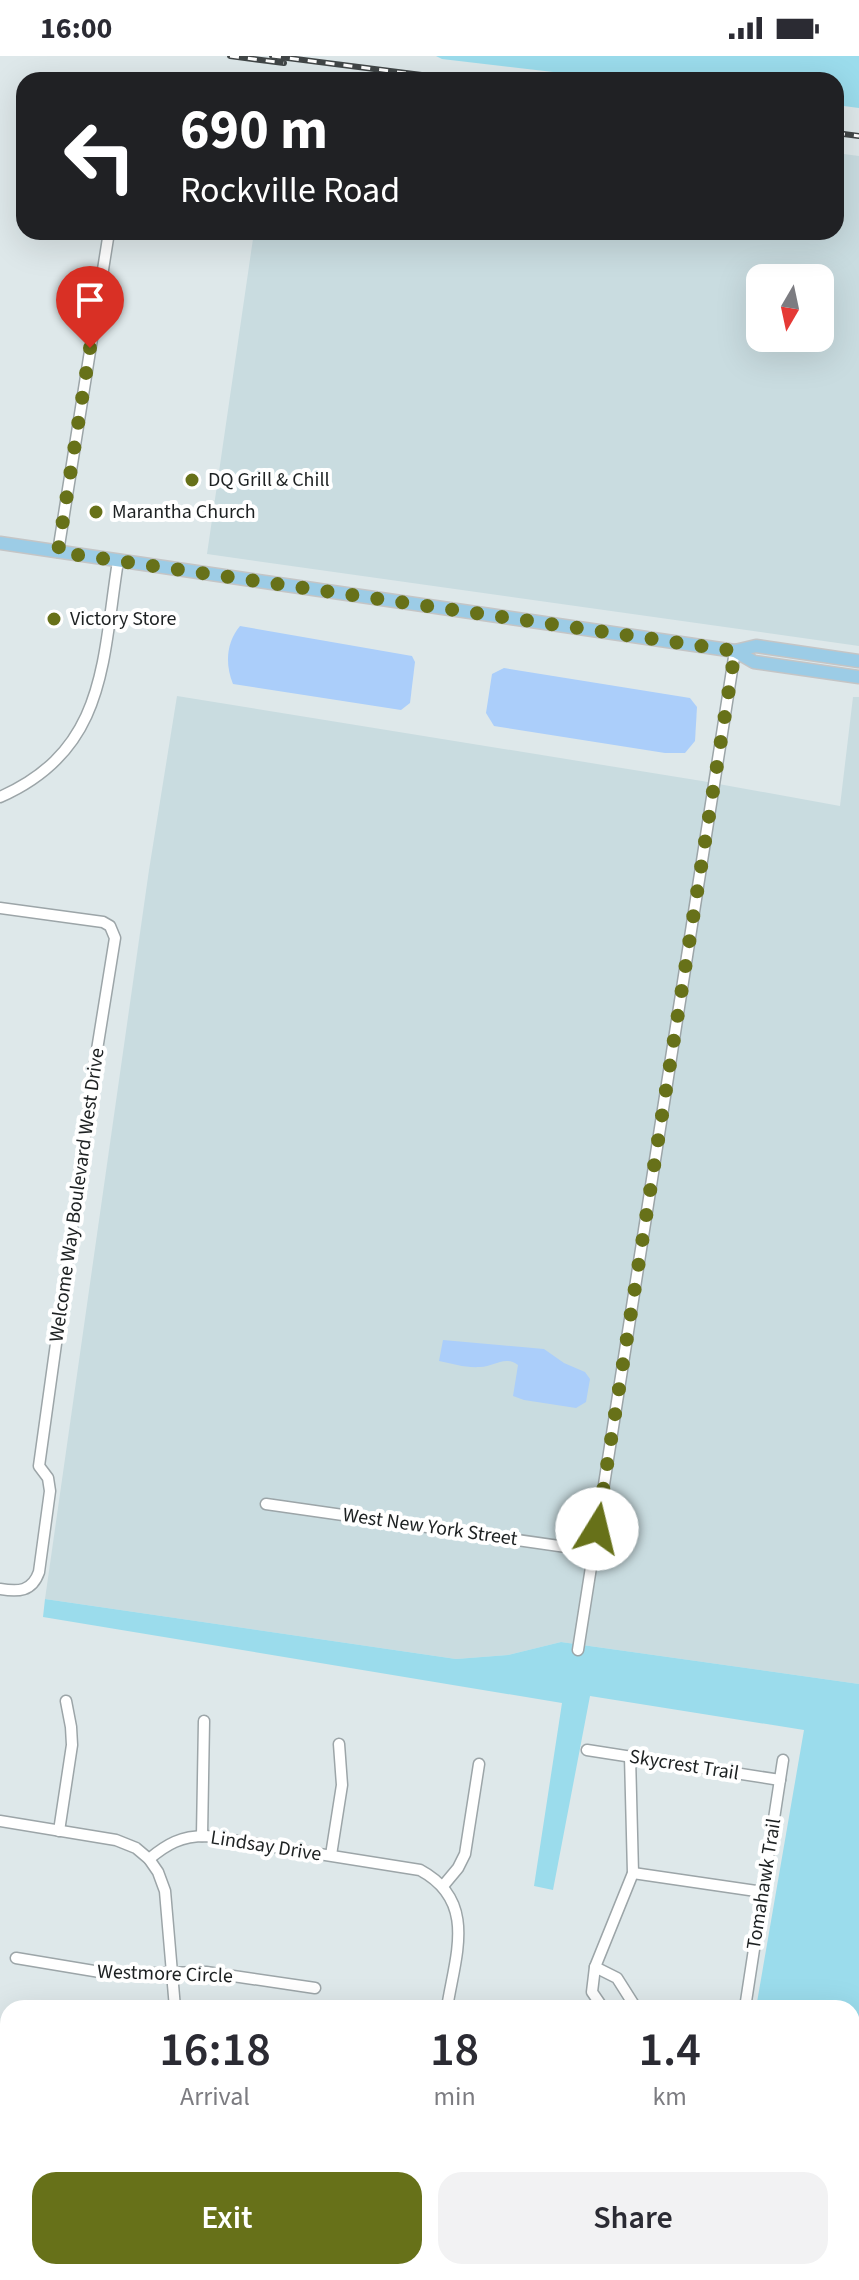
<!DOCTYPE html>
<html lang="en">
<head>
<meta charset="utf-8">
<style>
  body { margin:0; font-family:"Source Sans 3",sans-serif; background:#f2f2f3; color:#2b2b33; height:100vh; display:flex; flex-direction:column; font-size:30px; white-space:nowrap }
  * { box-sizing:border-box; margin:0 }
  p { font-size:26px; color:#7c7c81 }
  .icon { flex:none; width:44px; height:44px; fill:none; stroke:currentColor; stroke-width:2; stroke-linecap:round; stroke-linejoin:round }
  .map { position:relative; flex:1; overflow:hidden }
  .panel { position:absolute; left:0px; top:1944px; width:860px; height:280px; display:flex; flex-direction:column; background:#fff; border-radius:24px 24px 0 0; box-shadow:0 8px 32px #0002 }
  .panel>* { flex:none }
  .guide { position:absolute; left:16px; top:16px; width:828px; height:168px; border-radius:24px; box-shadow:0 8px 32px #0002; background:#202124; color:#fff; overflow:hidden }
  .needle { width:52px; rotate:189deg }
  .fabs { position:absolute; left:746px; top:208px; display:grid; gap:16px }
  .fabs a { display:grid; place-items:center; width:88px; height:88px; border-radius:16px; background:#fff; box-shadow:0 8px 32px #0002; font-size:40px }
  .pin { position:absolute; display:grid; place-items:center; width:68px; height:68px; color:#fff; margin:-82px -34px; border-radius:50% 50% 50% 0; rotate:-45deg; box-shadow:0 0 8px #0007 }
  .pin .icon { rotate:45deg }
  .me { position:absolute; width:88px; margin:-44px; rotate:9deg; stroke-linejoin:round; filter:drop-shadow(0 0 6px #0008) }
  .turn { display:flex; align-items:center; gap:28px; height:168px; padding:0 32px; font-size:36px }
  .turn .icon { width:104px; height:104px; stroke-width:2.5 }
  .turn b { display:block; font-size:56px; line-height:68px }
  .eta { display:flex; justify-content:space-evenly; align-items:center; height:136px; text-align:center }
  .eta b { font-size:48px; font-weight:600; line-height:56px }
  .primary-button { display:flex; gap:16px; margin-top:auto; padding:16px 32px }
  .primary-button a { flex:1; height:92px; border-radius:24px; background:#677119; color:#fff; font-size:32px; font-weight:600; line-height:92px; text-align:center }
  .primary-button a+a { background:#f2f2f3; color:#2b2b33 }
  .status { display:flex; justify-content:space-between; align-items:center; height:56px; padding:0 40px; background:#fff; direction:ltr }
  .status svg { height:22px; fill:currentColor }
  .map>svg:first-child { display:block }
  .built { fill:#c9dce0; fill-rule:evenodd }
  .green { fill:#9bdcec }
  .water { fill:#abcefa }
  .lines { fill:none; stroke-linecap:round; stroke-linejoin:round }
  .minor-casing { stroke:#9ca5a8; stroke-width:13 }
  .major-casing { stroke:#c4c5c6; stroke-width:15 }
  .minor { stroke:#fff; stroke-width:10 }
  .major { stroke:#9ccce6; stroke-width:12 }
  .rail-casing { stroke:#414647; stroke-width:6 }
  .rail { stroke:#fff; stroke-width:3; stroke-dasharray:9; stroke-linecap:butt }
  .route { stroke:#677119; stroke-width:14; stroke-dasharray:0 25.2 }
  .poi-dot { fill:#677119; stroke:#fff; stroke-width:3 }
  .labels { text-anchor:middle; dominant-baseline:central; stroke-width:8; stroke-linejoin:round; paint-order:stroke }
  .poi-label { font-size:20px; fill:#1d2122; stroke:#fff; text-anchor:start }
  .street-label { font-size:20px; fill:#1d2122; stroke:#fff }
</style>
</head>
<body>
<div class="status"><b>16:00</b><svg viewBox="0 0 49 12"><path d="M0 12V9h3v3zM5 12V6h3v6zM10 12V3h3v9zM15 12V0h3v12zM26 1h20v11H26zM47 4h2v5h-2z"/></svg></div>
<div class="map">
<svg width="859" height="2224" viewBox="0 0 859 2224">
  <rect width="100%" height="100%" fill="#dee8ea"/>
  <g class="built">
    <path d="M 836,97 L 859,100 L 859,590 L 207,498 L 254,176 L 836,176 ZM 820,222 L 820,282 L 760,282 L 760,222 Z"/>
    <polygon points="177,640 702,725 840,750 853,641 859,641 859,1628 561,1586 508,1599 456,1603 45,1543 149,814"/>
  </g>
  <g class="green">
    <polygon points="436,0 859,0 859,52 836,49 836,24 622,24 442,3"/>
    <polygon points="45,1543 456,1603 508,1599 561,1586 859,1628 859,2224 708,2224 709,2216 852,2216 852,1952 756,1952 804,1674 590,1640 553,1834 534,1830 562,1647 43,1561"/>
  </g>
  <g class="water">
    <path d="M 240,570 L 412,600 L 415,606 L 410,647 L 401,654 L 233,628 C 225,608 226,587 240,570 Z"/>
    <polygon points="504,612 690,642 697,651 695,685 685,697 665,697 494,670 486,657 492,618"/>
    <path d="M 443,1284 L 544,1293 L 564,1307 L 585,1316 L 590,1323 L 586,1346 L 576,1352 L 524,1344 L 513,1340 L 518,1309 C 504,1299 494,1311 480,1311 C 466,1312 453,1308 439,1305 Z"/>
  </g>
  <g class="lines">
    <g class="minor-casing">
      <g id="minor">
        <polyline points="58,496 109,176"/>
        <path d="M 0,741 C 107,694 102,605 118,505"/>
        <path d="M 0,852 L 103,866 L 110,870 L 115,882 L 96,1000 L 39,1410 L 48,1422 L 50,1435 L 39,1516 C 32,1536 18,1536 0,1533"/>
        <polyline points="266,1448 594,1495"/>
        <polyline points="578,1594 735,595"/>
        <polyline points="587,1694 780,1724"/>
        <polyline points="0,1765 116,1784 136,1792 149,1803 158,1816 165,1835 175,1952"/>
        <polyline points="59,1775 72,1689 71,1671 66,1645"/>
        <polyline points="202,1780 204,1665"/>
        <polyline points="331,1799 342,1729 339,1688"/>
        <path d="M 149,1803 C 167,1788 181,1780 206,1780 L 420,1814 C 478,1845 455,1900 447,1952"/>
        <polyline points="633,1817 763,1836"/>
        <polyline points="443,1830 458,1812 465,1798 479,1708"/>
        <polyline points="16,1902 112,1918 206,1916 315,1932"/>
        <polyline points="595,1911 617,1922 636,1952"/>
        <polyline points="603,1952 592,1936 595,1911 633,1817 630,1700"/>
        <polyline points="745,1952 783,1704"/>
        <polyline points="0,2174 8,2175"/>
        <polyline points="164,2216 170,2224"/>
        <polyline points="72,2224 73,2216"/>
        <polyline points="261,2224 262,2216"/>
        <polyline points="423,2224 424,2216"/>
        <polyline points="634,2224 635,2216"/>
      </g>
    </g>
    <g class="major-casing">
      <g id="major">
        <polyline points="0,487 735,595 756,590 859,605"/>
        <polyline points="735,595 754,606 859,621"/>
      </g>
    </g>
    <use href="#minor" class="minor"/>
    <use href="#major" class="major"/>
    <g class="rail-casing">
      <g id="rail">
        <polyline points="230,0 284,7"/>
        <polyline points="272,0 461,24"/>
        <polyline points="836,77 859,80"/>
      </g>
    </g>
    <use href="#rail" class="rail"/>
  </g>
  <g class="lines">
    <polyline class="route" points="90,292 58,496 735,595 597,1473"/>
  </g>
  <g class="poi-dot">
    <circle cx="192" cy="424" r="8"/>
    <circle cx="96" cy="456" r="8"/>
    <circle cx="54" cy="563" r="8"/>
  </g>
  <g class="labels">
    <g class="poi-label">
      <text x="208" y="424">DQ Grill &amp; Chill</text>
      <text x="112" y="456">Marantha Church</text>
      <text x="70" y="563">Victory Store</text>
    </g>
    <g class="street-label">
      <text transform="translate(77 1139) rotate(-82)">Welcome Way Boulevard West Drive</text>
      <text transform="translate(430 1471) rotate(8)">West New York Street</text>
      <text transform="translate(684 1709) rotate(9)">Skycrest Trail</text>
      <text transform="translate(266 1790) rotate(9)">Lindsay Drive</text>
      <text transform="translate(764 1828) rotate(-81)">Tomahawk Trail</text>
      <text transform="translate(165 1918) rotate(2)">Westmore Circle</text>
    </g>
  </g>
</svg>
<div class="fabs">
<a><svg class="needle" viewBox="-14 -14 28 28"><path d="M0-13l5 13h-10z" fill="#e53935"/><path d="M0 13l5-13h-10z" fill="#7c7c81"/></svg></a>
</div>
<div class="pin" style="left:90px;top:292px;background:#d93025"><svg class="icon" aria-label="arrive" viewBox="0 0 24 24"><path d="M6 21V4h12l-3 4 3 4H6"/></svg></div>
<svg class="me" style="left:597px;top:1473px" viewBox="-20 -20 40 40"><circle r="19" fill="#fff"/><path d="M0-13L10 11 0 6-10 11z" fill="#677119"/></svg>
<div class="guide">
<div class="turn"><svg class="icon" aria-label="left" viewBox="0 0 24 24"><path d="M17 20v-9H6M10 6l-5 5 5 5"/></svg><div><b>690 m</b>Rockville Road</div></div>
</div>
<section class="panel">
<div class="eta">
<div><b>16:18</b><p>Arrival</p></div>
<div><b>18</b><p>min</p></div>
<div><b>1.4</b><p>km</p></div>
</div>
<div class="primary-button"><a>Exit</a><a>Share</a></div>
</section>
</div>
</body>
</html>
